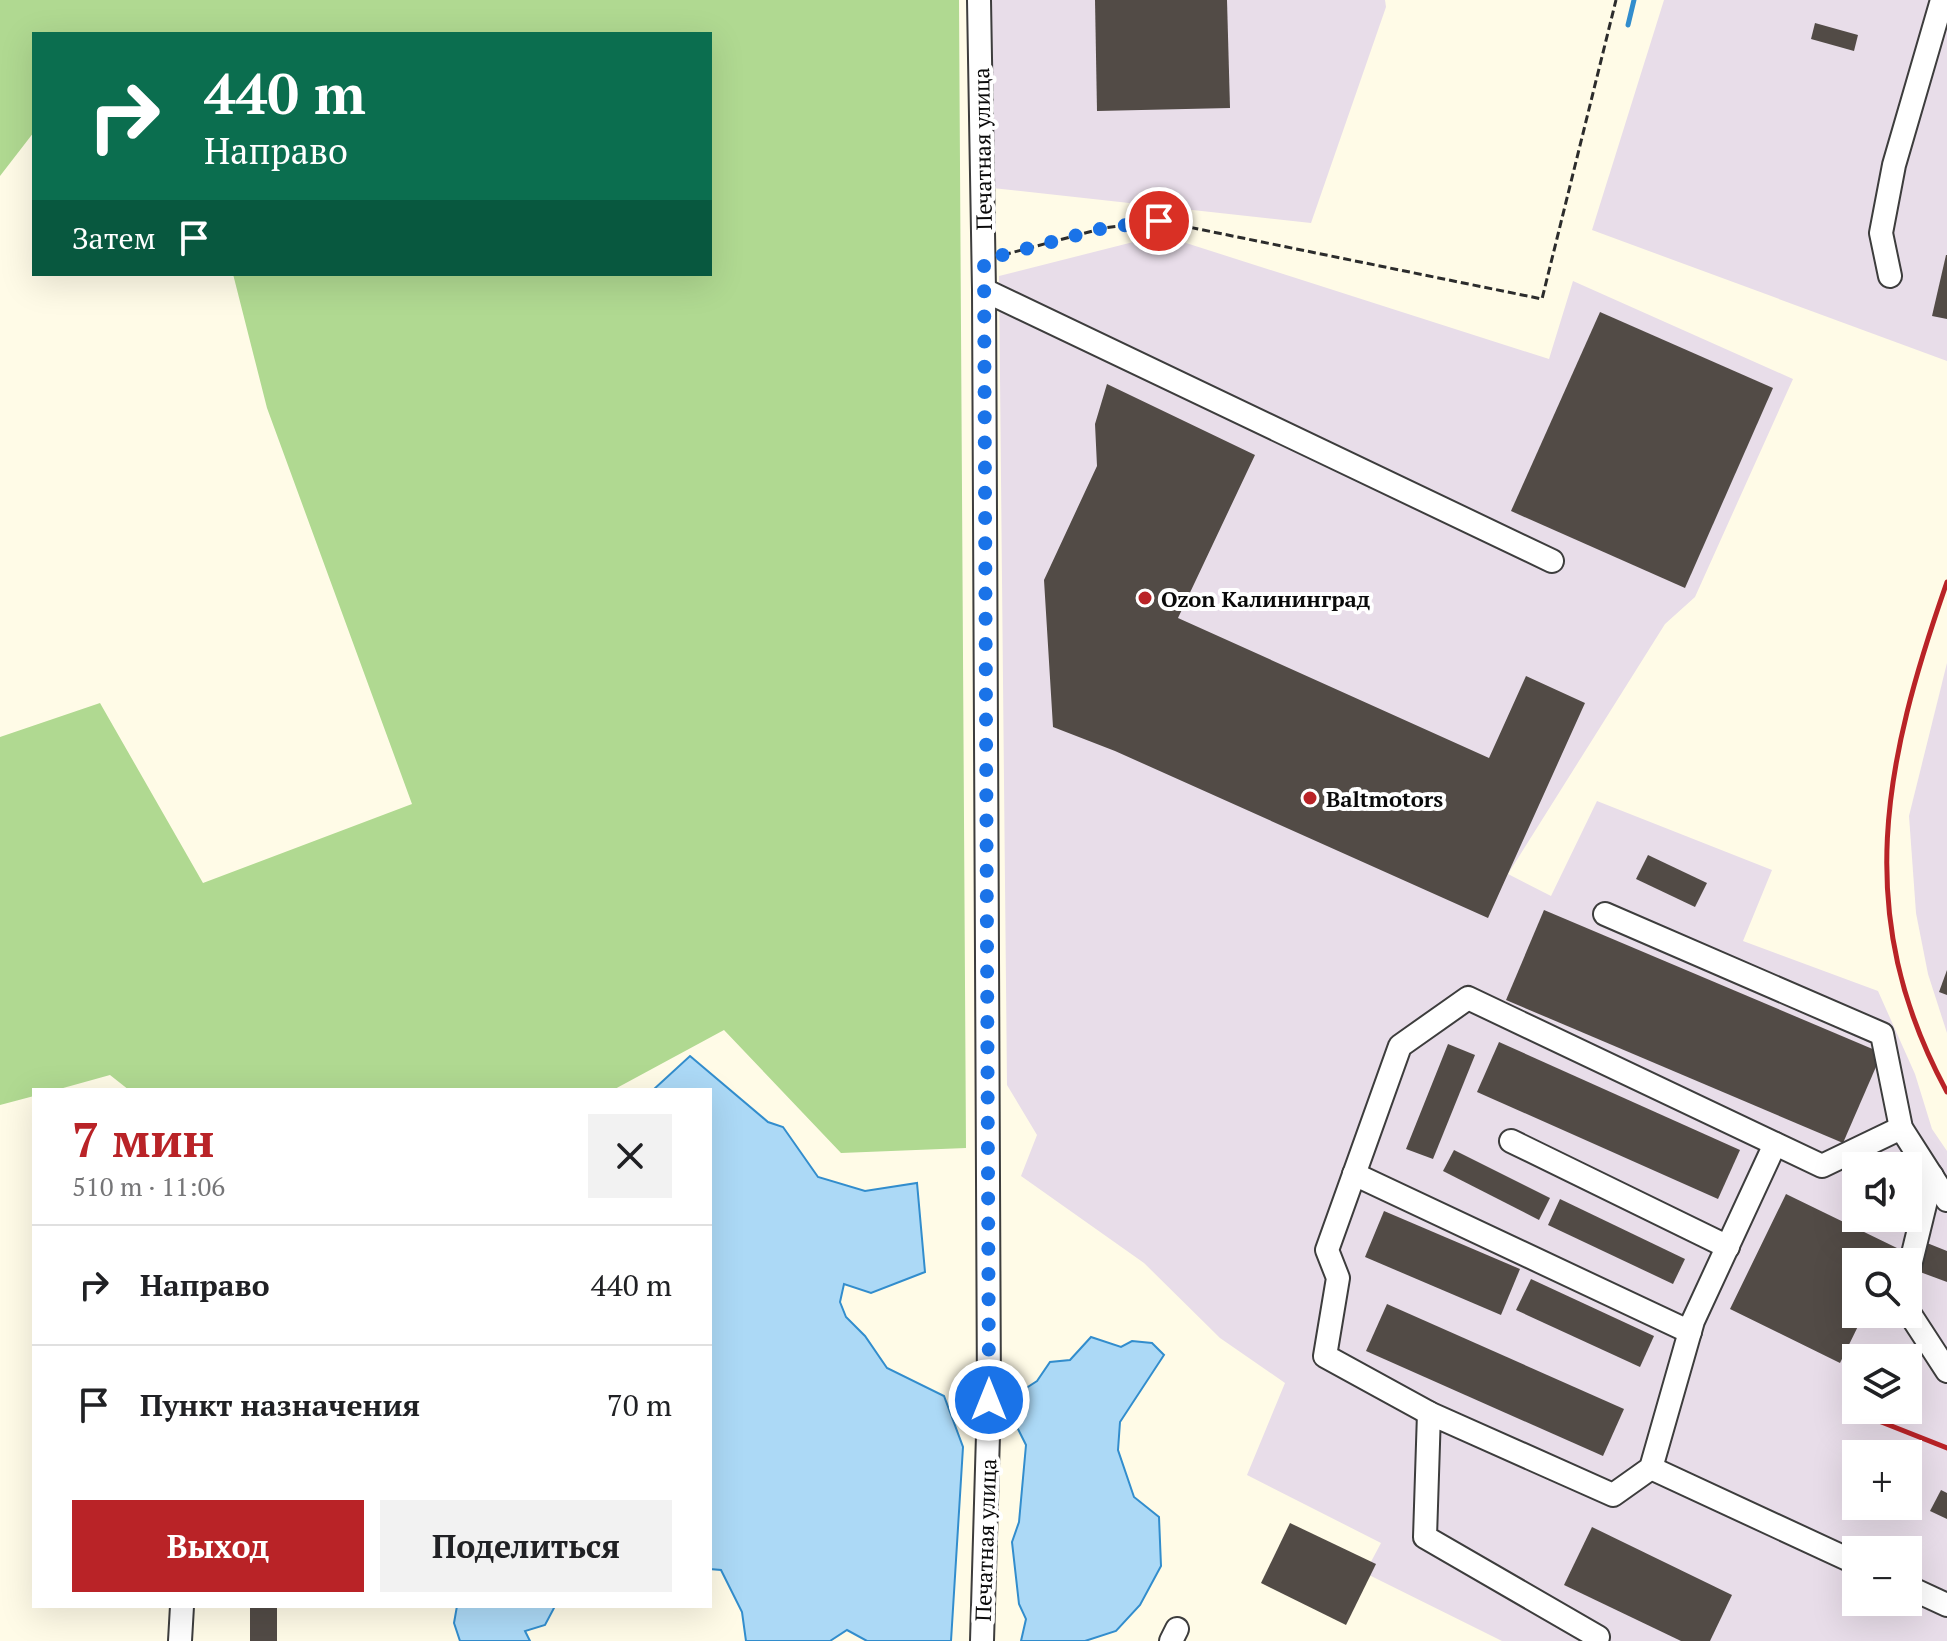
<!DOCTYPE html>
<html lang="ru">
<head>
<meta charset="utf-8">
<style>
  body { margin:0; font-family:"PT Serif",serif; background:#f2f2f2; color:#202124; height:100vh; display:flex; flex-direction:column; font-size:30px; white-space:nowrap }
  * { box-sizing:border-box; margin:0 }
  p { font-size:26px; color:#757577 }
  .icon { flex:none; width:44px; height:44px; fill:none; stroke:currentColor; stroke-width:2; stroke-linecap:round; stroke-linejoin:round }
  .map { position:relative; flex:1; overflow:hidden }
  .panel { position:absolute; left:32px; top:1088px; width:680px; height:520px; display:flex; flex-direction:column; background:#fff; border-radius:0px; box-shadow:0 8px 32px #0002 }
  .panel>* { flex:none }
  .hud { position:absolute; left:32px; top:32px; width:680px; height:244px; border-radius:0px; box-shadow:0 8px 32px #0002; background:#0b6e4f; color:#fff; overflow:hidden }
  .buttons { position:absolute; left:1842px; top:1152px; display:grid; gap:16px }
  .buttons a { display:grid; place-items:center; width:80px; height:80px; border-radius:0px; background:#fff; box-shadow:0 8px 32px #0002; font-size:40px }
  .pin { position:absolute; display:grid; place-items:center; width:68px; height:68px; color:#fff; margin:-34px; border:4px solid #fff; border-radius:50%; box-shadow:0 2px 8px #0007 }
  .me { position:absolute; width:88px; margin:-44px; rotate:0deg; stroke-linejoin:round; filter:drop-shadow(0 0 6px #0008) }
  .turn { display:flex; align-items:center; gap:28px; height:168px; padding:0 40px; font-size:36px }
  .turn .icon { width:104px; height:104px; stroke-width:2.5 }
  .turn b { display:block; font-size:56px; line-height:68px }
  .then { display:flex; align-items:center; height:76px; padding:0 40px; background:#0003; gap:16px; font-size:30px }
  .round { display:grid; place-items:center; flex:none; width:84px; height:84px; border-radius:0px; background:#f2f2f2 }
  .headline { display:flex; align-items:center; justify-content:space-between; height:136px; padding:0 40px }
  h1 { font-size:48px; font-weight:800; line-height:60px; color:#b92327 }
  .action { display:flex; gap:16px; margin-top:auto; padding:16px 40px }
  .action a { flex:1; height:92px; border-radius:0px; background:#b92327; color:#fff; font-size:32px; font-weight:800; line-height:92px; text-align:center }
  .action a+a { background:#f2f2f2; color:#202124 }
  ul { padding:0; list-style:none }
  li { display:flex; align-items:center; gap:24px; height:120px; padding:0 40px; border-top:2px solid #e0e0e0 }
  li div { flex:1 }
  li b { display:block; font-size:30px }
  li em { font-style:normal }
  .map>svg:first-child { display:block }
  .industrial { fill:#e8dde9; fill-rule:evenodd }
  .forest { fill:#b0d991 }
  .water { fill:#acd9f6; stroke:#328dcd; stroke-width:2 }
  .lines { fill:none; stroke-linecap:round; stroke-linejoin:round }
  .stream { stroke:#328dcd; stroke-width:5 }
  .building { fill:#524b46 }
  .minor-casing { stroke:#3d3d3d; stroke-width:26 }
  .path { stroke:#2c2c2c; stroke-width:3; stroke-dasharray:8 4; stroke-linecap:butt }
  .minor { stroke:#fff; stroke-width:22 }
  .rail { stroke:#b92327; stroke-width:5 }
  .route { stroke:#1a73e8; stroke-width:14; stroke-dasharray:0 25.2 }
  .poi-dot { fill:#b92327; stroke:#fff; stroke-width:3 }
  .labels { text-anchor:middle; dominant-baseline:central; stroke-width:8; stroke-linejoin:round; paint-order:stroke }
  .street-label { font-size:22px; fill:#0a0a0a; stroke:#fff }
  .poi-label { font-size:22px; font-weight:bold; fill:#0a0a0a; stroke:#fff; text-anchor:start }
</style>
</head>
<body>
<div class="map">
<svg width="1947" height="1641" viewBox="0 0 1947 1641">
  <rect width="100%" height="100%" fill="#fffbe7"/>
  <g class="industrial">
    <polygon points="982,0 1385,0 1386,7 1311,223 983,187"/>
    <polygon points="1664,0 1947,0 1947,361 1592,230"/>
    <path d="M 1161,235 L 1549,359 L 1573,281 L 1793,379 L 1695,597 L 1665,624 L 1508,874 L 1551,896 L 1597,801 L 1772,870 L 1743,941 L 1878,991 L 1915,1074 L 1932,1129 L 1947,1151 L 1947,1641 L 1502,1641 L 1365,1573 L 1381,1543 L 1247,1475 L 1285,1383 L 1220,1338 L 1144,1263 L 1021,1176 L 1037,1135 L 1007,1085 L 999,276 ZM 1856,1166 L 1908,1166 L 1908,1218 L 1856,1218 ZM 1856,1262 L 1908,1262 L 1908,1314 L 1856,1314 ZM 1856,1358 L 1908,1358 L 1908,1410 L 1856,1410 ZM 1856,1454 L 1908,1454 L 1908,1506 L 1856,1506 ZM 1856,1550 L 1908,1550 L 1908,1602 L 1856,1602 Z"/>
    <polygon points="1947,663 1947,1033 1928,974 1916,913 1909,816"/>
  </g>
  <polygon class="forest" points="0,0 959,0 966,1148 841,1153 724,1030 613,1090 129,1090 110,1075 56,1090 34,1090 34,1096 0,1105 0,737 100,703 203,883 412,804 267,408 233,274 710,274 710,34 34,34 34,132 0,176"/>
  <g class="water">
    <polygon points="690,1056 768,1122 783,1127 818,1177 865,1191 917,1183 925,1272 871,1293 844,1284 840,1302 846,1317 865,1336 887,1368 944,1396 963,1447 951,1641 867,1641 847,1630 830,1641 746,1641 742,1612 721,1570 710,1569 710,1090 653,1090"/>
    <polygon points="1091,1337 1121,1347 1132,1341 1152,1343 1164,1355 1120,1422 1118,1450 1134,1497 1159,1517 1161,1566 1140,1605 1116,1631 1085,1641 1021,1641 1026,1619 1019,1604 1012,1542 1019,1522 1026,1445 1017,1427 1020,1392 1037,1381 1050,1362 1070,1360"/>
    <polygon points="457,1606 552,1606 554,1608 545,1625 525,1631 530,1641 460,1641 454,1623"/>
  </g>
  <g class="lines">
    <polyline class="stream" points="1628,25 1634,0"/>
  </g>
  <g class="building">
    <polygon points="1095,0 1227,0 1230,108 1097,111"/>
    <polygon points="1815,23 1858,35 1854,51 1811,39"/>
    <polygon points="1946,255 1947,255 1947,319 1932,316"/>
    <polygon points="1600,312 1773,388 1685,588 1511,511"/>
    <polygon points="1107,384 1255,455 1178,618 1489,758 1526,676 1585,703 1488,918 1115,751 1053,727 1044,580 1097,466 1095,424"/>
    <polygon points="1648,855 1707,883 1695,907 1636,879"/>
    <polygon points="1544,910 1882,1053 1843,1143 1506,1000"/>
    <polygon points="1947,970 1947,995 1939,992"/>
    <polygon points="1499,1042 1740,1150 1718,1199 1477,1092"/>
    <polygon points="1448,1044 1475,1055 1433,1159 1406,1149"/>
    <polygon points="1454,1150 1550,1198 1539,1220 1443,1171"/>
    <polygon points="1786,1194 1897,1248 1890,1262 1856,1262 1856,1314 1864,1314 1840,1363 1730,1309"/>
    <polygon points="1560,1199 1685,1259 1673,1284 1548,1225"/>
    <polygon points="1384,1211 1520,1269 1501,1315 1365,1257"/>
    <polygon points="1922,1241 1947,1251 1947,1282 1912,1269"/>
    <polygon points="1531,1279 1654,1336 1640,1367 1516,1310"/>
    <polygon points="1387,1304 1624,1409 1603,1456 1366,1351"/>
    <polygon points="1941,1490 1947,1493 1947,1519 1930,1511"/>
    <polygon points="1290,1523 1376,1564 1346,1625 1261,1583"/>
    <polygon points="1592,1527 1732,1595 1710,1641 1681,1641 1564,1585"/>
    <rect x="250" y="1606" width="27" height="35"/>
  </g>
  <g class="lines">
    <g class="minor-casing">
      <g id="minor">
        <polyline points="979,0 984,290 989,1400 982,1641"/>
        <polyline points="1890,276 1881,233 1894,165 1942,0"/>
        <polyline points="984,290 1552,561"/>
        <polyline points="1605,914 1882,1034 1901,1128 1947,1200"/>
        <polyline points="1511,1141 1728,1247"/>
        <polyline points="1354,1174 1690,1332"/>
        <polyline points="1908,1274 1932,1176"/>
        <polyline points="1908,1311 1947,1371"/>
        <polyline points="1429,1413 1325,1356 1338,1278 1327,1250 1400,1046 1468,998 1822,1166 1901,1128"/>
        <polyline points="1651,1468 1856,1563"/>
        <polyline points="1908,1587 1947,1605"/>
        <polyline points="1598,1637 1425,1537 1429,1413 1613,1495 1651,1468 1693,1321 1775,1144"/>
        <polyline points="180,1641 182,1606"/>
        <polyline points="1171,1641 1177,1629"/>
      </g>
    </g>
    <polyline class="path" points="1003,255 1104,228 1159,221 1542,299 1616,0"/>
    <use href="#minor" class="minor"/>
    <g class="rail">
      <path d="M 1947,582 C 1884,762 1851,915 1947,1092"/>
      <polyline points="1846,1408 1947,1448"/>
    </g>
  </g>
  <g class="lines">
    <polyline class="route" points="989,1400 984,260 1104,228 1159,221"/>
  </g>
  <g class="poi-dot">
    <circle cx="1145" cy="598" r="8"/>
    <circle cx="1310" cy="798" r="8"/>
  </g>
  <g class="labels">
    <g class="street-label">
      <text transform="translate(982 149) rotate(-91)">Печатная улица</text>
      <text transform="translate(985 1540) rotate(-88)">Печатная улица</text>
    </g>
    <g class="poi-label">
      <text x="1161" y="598">Ozon Калининград</text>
      <text x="1326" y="798">Baltmotors</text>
    </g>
  </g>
</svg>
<div class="buttons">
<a><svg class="icon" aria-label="sound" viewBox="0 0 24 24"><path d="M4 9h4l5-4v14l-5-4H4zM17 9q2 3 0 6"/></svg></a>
<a><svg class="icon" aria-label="search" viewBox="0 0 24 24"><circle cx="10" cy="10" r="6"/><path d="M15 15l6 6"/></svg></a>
<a><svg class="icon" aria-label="layers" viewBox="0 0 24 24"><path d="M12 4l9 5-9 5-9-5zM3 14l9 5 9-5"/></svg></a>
<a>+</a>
<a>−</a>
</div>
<div class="pin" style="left:1159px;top:221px;background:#d93025"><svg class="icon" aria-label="arrive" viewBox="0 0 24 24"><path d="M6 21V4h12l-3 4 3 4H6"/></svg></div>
<svg class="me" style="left:989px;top:1400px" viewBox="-20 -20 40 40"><circle r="17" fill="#1a73e8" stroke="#fff" stroke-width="3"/><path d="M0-11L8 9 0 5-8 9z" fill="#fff"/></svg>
<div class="hud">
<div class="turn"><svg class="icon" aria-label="right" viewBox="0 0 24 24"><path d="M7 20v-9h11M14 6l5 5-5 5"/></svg><div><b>440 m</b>Направо</div></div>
<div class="then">Затем<svg class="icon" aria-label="arrive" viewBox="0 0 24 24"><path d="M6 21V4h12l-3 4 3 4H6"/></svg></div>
</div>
<section class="panel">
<div class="headline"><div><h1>7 мин</h1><p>510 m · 11:06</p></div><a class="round"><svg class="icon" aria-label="close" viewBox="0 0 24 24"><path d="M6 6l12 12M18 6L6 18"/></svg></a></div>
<ul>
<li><svg class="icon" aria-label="right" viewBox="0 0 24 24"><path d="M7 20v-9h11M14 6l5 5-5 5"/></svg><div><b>Направо</b></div><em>440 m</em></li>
<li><svg class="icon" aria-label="arrive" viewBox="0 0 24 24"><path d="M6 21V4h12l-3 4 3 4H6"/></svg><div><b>Пункт назначения</b></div><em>70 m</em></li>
</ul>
<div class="action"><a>Выход</a><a>Поделиться</a></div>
</section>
</div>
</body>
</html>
